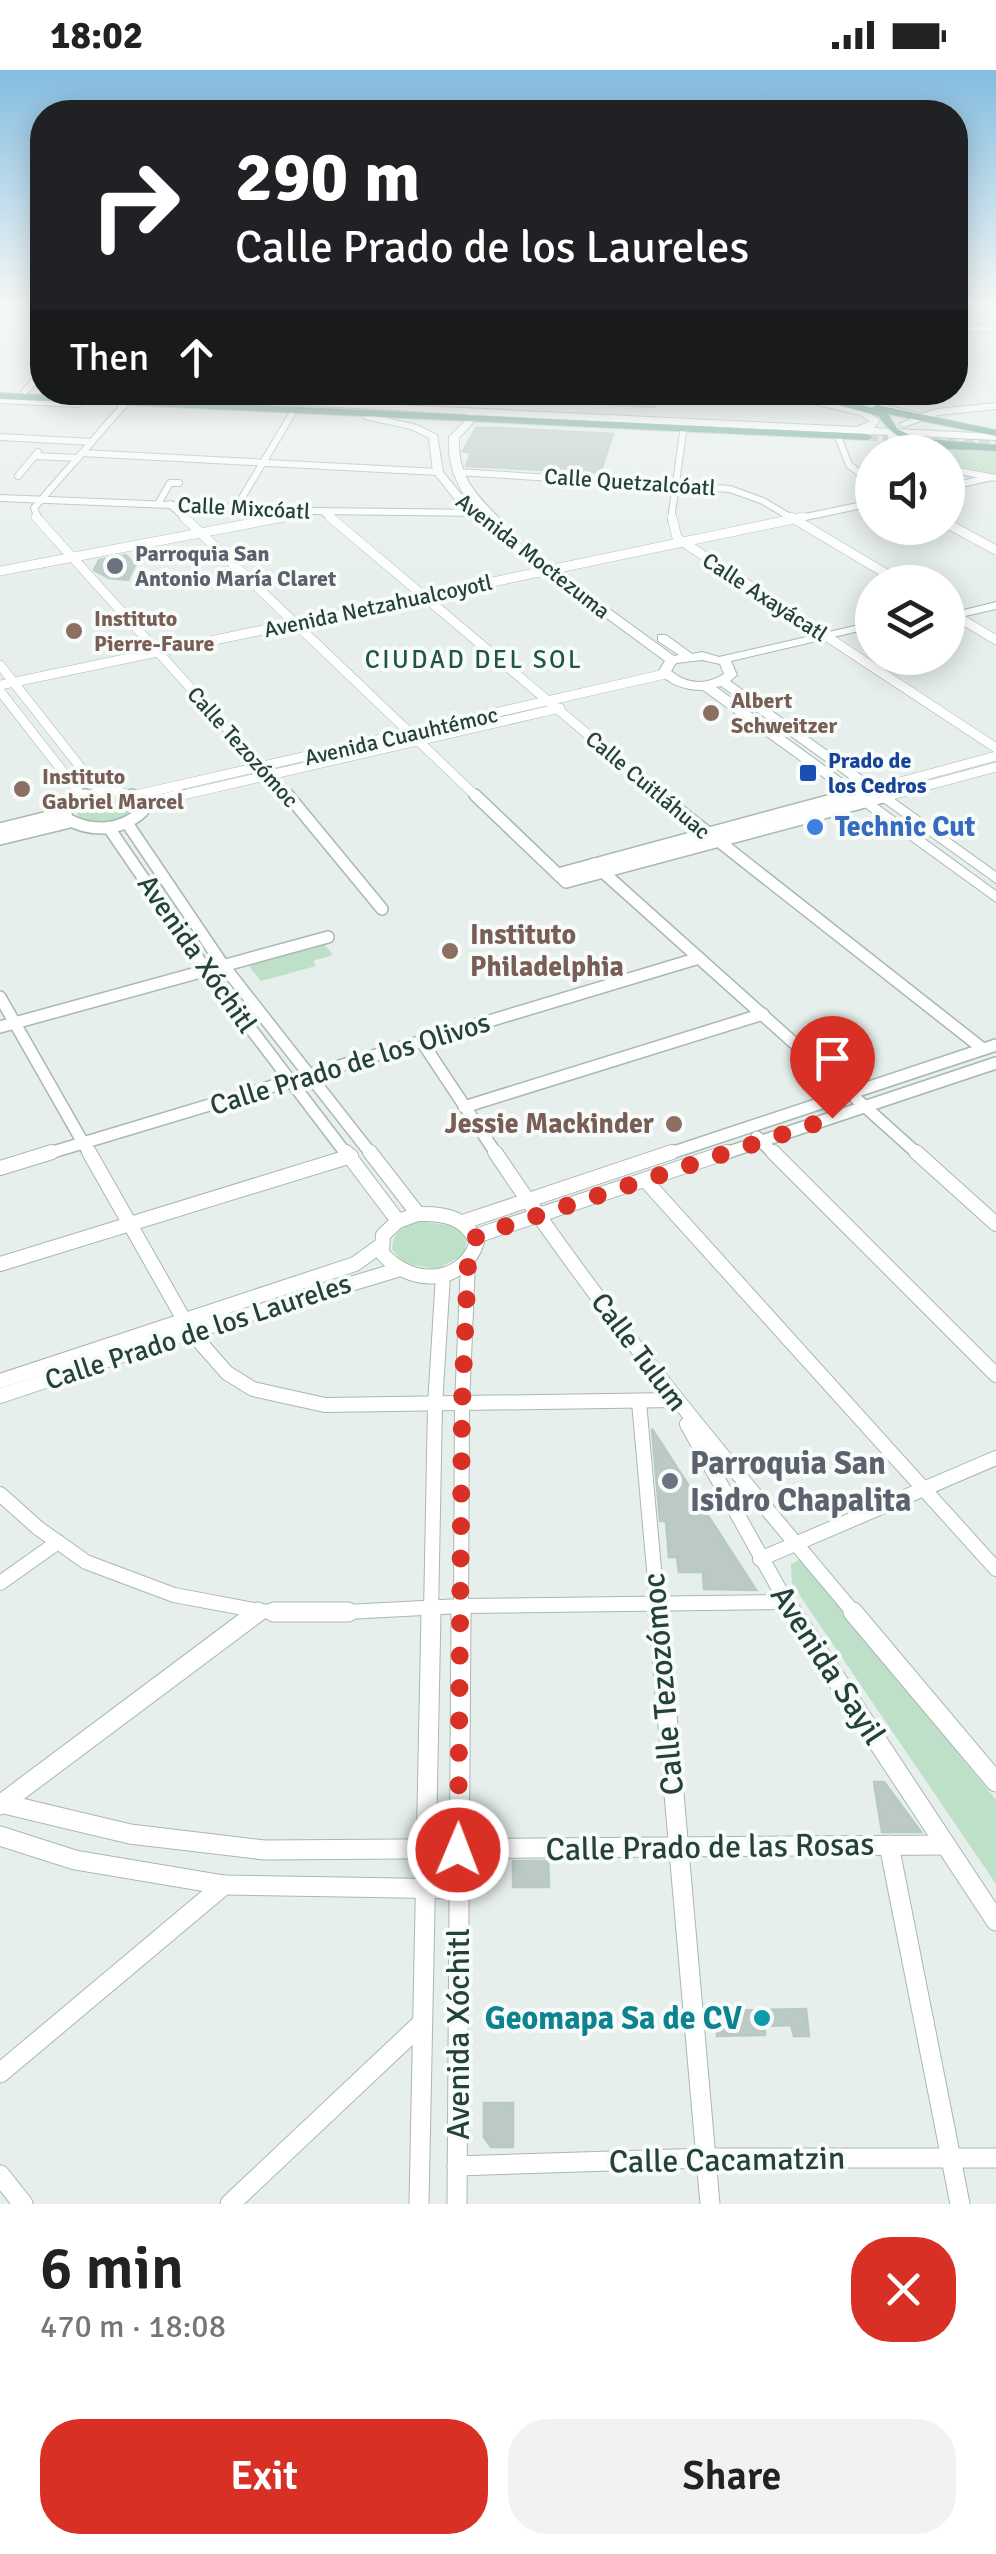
<!DOCTYPE html>
<html lang="en">
<head>
<meta charset="utf-8">
<style>
  body { margin:0; font-family:Signika,sans-serif; background:#f2f2f2; color:#222; height:100vh; display:flex; flex-direction:column; font-size:38px; white-space:nowrap }
  * { box-sizing:border-box; margin:0 }
  p { font-size:32px; color:#767676 }
  .icon { flex:none; width:55px; height:55px; fill:none; stroke:currentColor; stroke-width:2; stroke-linecap:round; stroke-linejoin:round }
  .map { position:relative; height:2134px; overflow:hidden }
  .sheet { display:flex; flex-direction:column; background:#fff; flex:1 }
  .sheet>* { flex:none }
  .top-card { position:absolute; left:30px; top:30px; width:938px; height:305px; border-radius:40px; box-shadow:0 5px 25px #0003; background:#202124; color:#fff; overflow:hidden }
  .tools { position:absolute; left:855px; top:365px; display:grid; gap:20px }
  .tools a { display:grid; place-items:center; width:110px; height:110px; border-radius:50%; background:#fff; box-shadow:0 5px 25px #0003; font-size:50px }
  .pin { position:absolute; display:grid; place-items:center; width:85px; height:85px; color:#fff; margin:-102px -42px; border-radius:50% 50% 50% 0; rotate:-45deg; box-shadow:0 0 10px #0007 }
  .pin .icon { rotate:45deg }
  .me { position:absolute; width:110px; margin:-55px; rotate:1deg; stroke-linejoin:round; filter:drop-shadow(0 0 8px #0008) }
  .turn { display:flex; align-items:center; gap:35px; height:210px; padding:0 40px; font-size:45px }
  .turn .icon { width:130px; height:130px; stroke-width:2.5 }
  .turn b { display:block; font-size:70px; line-height:85px }
  .then { display:flex; align-items:center; height:95px; padding:0 40px; background:#0003; gap:20px; font-size:38px }
  .round { display:grid; place-items:center; flex:none; width:105px; height:105px; border-radius:40px; background:#f2f2f2 }
  .head { display:flex; align-items:center; justify-content:space-between; height:170px; padding:0 40px }
  h1 { font-size:60px; font-weight:600; line-height:75px }
  .primary-button { display:flex; gap:20px; margin-top:auto; padding:20px 40px }
  .primary-button a { flex:1; height:115px; border-radius:40px; background:#d93025; color:#fff; font-size:40px; font-weight:600; line-height:115px; text-align:center }
  .primary-button a+a { background:#f2f2f2; color:#222 }
  .status { display:flex; justify-content:space-between; align-items:center; height:70px; padding:0 50px; background:#fff; direction:ltr }
  .status svg { height:28px; fill:currentColor }
  .map>svg:first-child { display:block }
  .green { fill:#bfe0c8 }
  .building { fill:#bbcac4; stroke:#b8c9c2; stroke-width:2.5 }
  .lines { fill:none; stroke-linecap:round; stroke-linejoin:round }
  .primary-tunnel { stroke:#bfccc8; stroke-width:11; stroke-dasharray:11 5; stroke-linecap:butt }
  .street-far4-casing { stroke:#a8b8b2; stroke-width:8 }
  .street-far3-casing { stroke:#a8b8b2; stroke-width:10 }
  .street-far2-casing { stroke:#a8b8b2; stroke-width:14 }
  .street-far1-casing { stroke:#a8b8b2; stroke-width:16 }
  .street-casing { stroke:#a8b8b2; stroke-width:21 }
  .secondary-casing { stroke:#a4bbb3; stroke-width:2 }
  .primary-casing { stroke:#c2cac8; stroke-width:2 }
  .street-far4 { stroke:#fff; stroke-width:6 }
  .street-far3 { stroke:#fff; stroke-width:9 }
  .street-far2 { stroke:#fff; stroke-width:11 }
  .street-far1 { stroke:#fff; stroke-width:14 }
  .street { stroke:#fff; stroke-width:19 }
  .secondary { fill:#fff; fill-rule:evenodd }
  .primary { fill:#6aa596; fill-rule:evenodd }
  .route { stroke:#d93025; stroke-width:18; stroke-dasharray:0 32.4 }
  .worship-dot { fill:#6b7280; stroke:#f7fbf9; stroke-width:4 }
  .education-dot { fill:#8d6e63; stroke:#f7fbf9; stroke-width:4 }
  .transit-dot { fill:#1a4fb4; stroke:#f7fbf9; stroke-width:4 }
  .shop-dot { fill:#3f7fe0; stroke:#f7fbf9; stroke-width:4 }
  .culture-dot { fill:#0f9aa8; stroke:#f7fbf9; stroke-width:4 }
  .labels { text-anchor:middle; dominant-baseline:central; stroke-width:8; stroke-linejoin:round; paint-order:stroke }
  .far-street-label { font-size:22px; fill:#24423a; stroke:#f7fbf9 }
  .far-worship-label { font-size:22px; font-weight:bold; fill:#5b616d; stroke:#f7fbf9; text-anchor:start }
  .far-education-label { font-size:22px; font-weight:bold; fill:#785e54; stroke:#f7fbf9; text-anchor:start }
  .far-transit-label { font-size:22px; font-weight:bold; fill:#164399; stroke:#f7fbf9; text-anchor:start }
  .far-neighbourhood-label { font-size:25px; letter-spacing:2.5px; fill:#1f5548; stroke:#f7fbf9 }
  .shop-label { font-size:28px; font-weight:bold; fill:#366cbe; stroke:#f7fbf9; text-anchor:start }
  .education-label { font-size:28px; font-weight:bold; fill:#785e54; stroke:#f7fbf9; text-anchor:start }
  .street-label { font-size:28px; fill:#24423a; stroke:#f7fbf9 }
  .near-worship-label { font-size:32px; font-weight:bold; fill:#5b616d; stroke:#f7fbf9; text-anchor:start }
  .near-street-label { font-size:32px; fill:#24423a; stroke:#f7fbf9 }
  .near-culture-label { font-size:32px; font-weight:bold; fill:#0d838f; stroke:#f7fbf9; text-anchor:end }
</style>
</head>
<body>
<div class="status"><b>18:02</b><svg viewBox="0 0 49 12"><path d="M0 12V9h3v3zM5 12V6h3v6zM10 12V3h3v9zM15 12V0h3v12zM26 1h20v11H26zM47 4h2v5h-2z"/></svg></div>
<div class="map">
<svg width="996" height="2134" viewBox="0 0 996 2134">
  <rect width="100%" height="100%" fill="#e6efeb"/>
  <g class="green">
    <polygon points="902,374 996,381 996,404 948,394 948,382 911,382"/>
    <path d="M 100,727 L 125,730 L 131,741 C 116,755 93,757 77,745 L 83,732 Z"/>
    <polygon points="321,870 333,885 313,891 316,896 261,911 245,891"/>
    <path d="M 418,1151 L 455,1156 L 467,1169 L 464,1185 L 437,1199 L 403,1193 L 392,1179 C 393,1162 403,1156 418,1151 Z"/>
    <polygon points="801,1489 996,1730 996,1814 792,1514 791,1494"/>
  </g>
  <g class="building">
    <polygon points="600,322 656,322 654,337 599,334"/>
    <polygon points="476,358 498,358 613,364 600,403 466,396 471,383 463,381"/>
    <polygon points="126,485 135,495 128,510 109,508 94,500 99,490"/>
    <polygon points="652,1359 756,1520 704,1519 703,1502 679,1502 677,1487 669,1487 666,1451 660,1451"/>
    <polygon points="874,1712 884,1712 921,1762 882,1762"/>
    <polygon points="513,1791 548,1791 549,1817 513,1817"/>
    <polygon points="806,1939 809,1966 794,1966 791,1955 765,1956 765,1965 717,1966 716,1941"/>
    <polygon points="484,2033 513,2033 513,2077 491,2077 484,2067"/>
  </g>
  <g class="lines">
    <polyline class="primary-tunnel" points="867,365 996,370"/>
    <g class="street-far4-casing">
      <g id="street-far4">
        <polyline points="0,242 42,243"/>
        <polyline points="955,258 996,259"/>
        <polyline points="25,321 42,303"/>
        <polyline points="0,367 92,372"/>
        <polyline points="839,369 849,395 872,412"/>
        <polyline points="82,383 438,402"/>
        <polyline points="35,386 78,388"/>
        <polyline points="456,402 730,419 763,431 795,450"/>
        <polyline points="18,406 38,382"/>
        <polyline points="948,417 992,407"/>
        <polyline points="0,428 315,441 488,443"/>
        <polyline points="158,434 170,413 179,413"/>
        <polyline points="170,434 187,450"/>
        <polyline points="237,436 292,344"/>
        <polyline points="322,441 333,450"/>
        <polyline points="39,450 34,438 123,336"/>
        <polyline points="271,450 297,445"/>
        <polyline points="671,450 683,362"/>
        <polyline points="791,450 872,433"/>
      </g>
    </g>
    <g class="street-far3-casing">
      <g id="street-far3">
        <polyline points="36,447 290,728"/>
        <polyline points="184,447 478,728"/>
        <polyline points="330,447 663,728"/>
        <polyline points="672,447 677,468 996,678"/>
        <polyline points="791,447 900,512"/>
        <polyline points="948,454 996,480"/>
        <polyline points="0,501 284,447"/>
        <polyline points="948,541 996,570"/>
        <polyline points="0,595 99,721"/>
        <polyline points="0,615 803,447"/>
        <polyline points="0,621 81,725"/>
        <polyline points="136,725 665,604"/>
        <path d="M 76,728 C 96,722 117,717 136,728"/>
        <polyline points="170,728 560,638"/>
        <polyline points="841,728 996,686"/>
        <polyline points="881,728 996,697"/>
      </g>
    </g>
    <g class="street-far2-casing">
      <g id="street-far2">
        <path d="M 85,725 L 75,728 L 65,739 L 67,749 C 93,763 121,761 143,741 L 142,731 L 132,725"/>
        <polyline points="288,725 382,839"/>
        <polyline points="475,725 566,812 891,725"/>
        <polyline points="660,725 983,979"/>
        <polyline points="143,734 181,725"/>
        <polyline points="127,753 223,895 372,1085"/>
        <polyline points="109,758 206,900 347,1085"/>
        <polyline points="0,759 64,743"/>
        <polyline points="0,769 70,752"/>
        <polyline points="594,794 919,1085"/>
        <polyline points="558,804 850,725"/>
        <polyline points="0,927 90,1085"/>
        <polyline points="0,957 328,867"/>
        <polyline points="422,972 497,1085"/>
        <polyline points="464,1037 763,944"/>
        <polyline points="757,1067 775,1085"/>
        <polyline points="43,1085 699,888"/>
        <polyline points="665,1085 996,975"/>
        <polyline points="720,1085 996,993"/>
      </g>
    </g>
    <g class="street-far1-casing">
      <g id="street-far1">
        <polyline points="89,1082 191,1262 227,1303 253,1319 325,1335 674,1330"/>
        <polyline points="346,1082 398,1151"/>
        <polyline points="370,1082 418,1144"/>
        <path d="M 495,1082 C 604,1246 729,1395 855,1544"/>
        <polyline points="773,1082 996,1305"/>
        <polyline points="916,1082 996,1154"/>
        <polyline points="0,1098 52,1082"/>
        <polyline points="645,1110 996,1499"/>
        <path d="M 418,1144 C 444,1143 465,1147 477,1172 C 463,1216 409,1216 382,1183 L 383,1165 L 398,1151 Z"/>
        <polyline points="463,1152 672,1082"/>
        <polyline points="476,1166 727,1082"/>
        <polyline points="0,1194 351,1086"/>
        <polyline points="0,1311 355,1194 380,1176"/>
        <polyline points="0,1326 191,1262 397,1200"/>
        <polyline points="639,1332 658,1544"/>
        <polyline points="687,1354 793,1544"/>
        <polyline points="0,1424 38,1458 86,1492 174,1525 259,1541 308,1544 461,1536 785,1532"/>
        <polyline points="760,1489 996,1388"/>
        <polyline points="0,1513 58,1472"/>
        <polyline points="254,1544 259,1541"/>
        <polyline points="431,1544 435,1335 443,1205"/>
        <polyline points="461,1544 462,1335 468,1193"/>
      </g>
    </g>
    <g class="street-casing">
      <g id="street">
        <polyline points="274,1542 348,1542"/>
        <polyline points="658,1542 710,2134"/>
        <polyline points="792,1542 996,1851"/>
        <polyline points="853,1542 996,1712"/>
        <polyline points="0,1733 130,1764 264,1780 945,1775"/>
        <polyline points="0,1735 258,1542"/>
        <polyline points="0,1766 75,1790 224,1815 458,1819"/>
        <polyline points="889,1775 960,2134"/>
        <polyline points="0,2003 224,1815"/>
        <polyline points="457,2096 707,2088 996,2088"/>
        <polyline points="0,2105 23,2134"/>
        <polyline points="230,2134 421,1954"/>
        <polyline points="419,2134 431,1542"/>
        <polyline points="457,2134 461,1542"/>
      </g>
    </g>
    <g class="secondary-casing">
      <g id="secondary">
        <path d="M 58,322 L 131,322 L 857,357 L 870,351 L 860,345 L 764,322 C 794,322 857,332 880,350 L 874,358 L 996,364 L 996,370 L 898,365 L 897,372 L 906,382 L 896,382 L 887,372 L 888,365 L 476,345 L 472,354 L 459,368 C 457,405 475,424 499,448 L 494,451 C 463,435 447,401 449,367 L 465,351 L 467,344 Z"/>
        <polygon points="850,326 922,344 937,339 996,333 996,339 938,345 904,357 899,354 913,348 847,331 845,329"/>
        <polygon points="0,327 78,331 83,334 78,337 0,333"/>
        <path d="M 368,344 L 417,355 L 437,365 L 443,402 L 475,441 L 674,586 L 679,585 L 658,571 L 658,565 L 666,565 L 692,584 L 702,582 L 719,587 L 872,552 L 872,558 L 731,591 L 737,605 L 730,611 L 996,802 L 996,813 L 721,616 L 716,617 L 996,821 L 996,832 L 703,620 C 685,620 670,615 658,602 L 665,591 L 467,445 L 433,402 L 429,368 L 411,359 L 365,349 L 363,347 ZM 702,590 L 720,594 L 724,604 C 706,615 688,615 671,601 L 676,593 Z"/>
        <polygon points="948,396 996,405 996,411 948,402"/>
        <polygon points="996,532 996,539 948,550 948,544"/>
      </g>
    </g>
    <g class="primary-casing">
      <g id="primary">
        <path d="M 789,322 L 809,322 L 872,338 L 877,335 L 996,360 L 996,366 L 888,344 L 897,359 L 916,368 L 996,375 L 996,381 C 956,378 901,385 879,346 Z"/>
        <polygon points="0,323 867,364 873,367 867,370 0,329"/>
      </g>
    </g>
    <use href="#street-far4" class="street-far4"/>
    <use href="#street-far3" class="street-far3"/>
    <use href="#street-far2" class="street-far2"/>
    <use href="#street-far1" class="street-far1"/>
    <use href="#street" class="street"/>
    <use href="#secondary" class="secondary"/>
    <use href="#primary" class="primary"/>
  </g>
  <linearGradient id="sky" x2="0" y2="1"><stop stop-color="#84bce0"/><stop offset="0.44" stop-color="#f4f8f6"/><stop offset="1" stop-color="#f4f8f6" stop-opacity="0"/></linearGradient>
  <rect width="996" height="531" fill="url(#sky)"/>
  <g class="lines">
    <polyline class="route" points="458,1780 462,1334 468,1193 476,1183 476,1166 832,1048"/>
  </g>
  <g class="worship-dot">
    <circle cx="115" cy="496" r="10"/>
    <circle cx="670" cy="1411" r="10"/>
  </g>
  <g class="education-dot">
    <circle cx="74" cy="561" r="10"/>
    <circle cx="711" cy="643" r="10"/>
    <circle cx="22" cy="719" r="10"/>
    <circle cx="450" cy="881" r="10"/>
    <circle cx="674" cy="1054" r="10"/>
  </g>
  <rect class="transit-dot" x="798" y="693" width="20" height="20" rx="5"/>
  <circle class="shop-dot" cx="815" cy="757" r="10"/>
  <circle class="culture-dot" cx="762" cy="1948" r="10"/>
  <g class="labels">
    <g class="far-street-label">
      <text transform="translate(630 412) rotate(4)">Calle Quetzalcóatl</text>
      <text transform="translate(244 438) rotate(3)">Calle Mixcóatl</text>
      <text transform="translate(533 486) rotate(38)">Avenida Moctezuma</text>
      <text transform="translate(765 527) rotate(33)">Calle Axayácatl</text>
      <text transform="translate(378 536) rotate(-12)">Avenida Netzahualcoyotl</text>
      <text transform="translate(401 666) rotate(-13)">Avenida Cuauhtémoc</text>
      <text transform="translate(243 677) rotate(48)">Calle Tezozómoc</text>
      <text transform="translate(648 715) rotate(40)">Calle Cuitláhuac</text>
    </g>
    <g class="far-worship-label">
      <text x="135" y="483">Parroquia San<tspan x="135" dy="25">Antonio María Claret</tspan></text>
    </g>
    <g class="far-education-label">
      <text x="94" y="548">Instituto<tspan x="94" dy="25">Pierre-Faure</tspan></text>
      <text x="731" y="630">Albert<tspan x="731" dy="25">Schweitzer</tspan></text>
      <text x="42" y="706">Instituto<tspan x="42" dy="25">Gabriel Marcel</tspan></text>
    </g>
    <g class="far-transit-label">
      <text x="828" y="690">Prado de<tspan x="828" dy="25">los Cedros</tspan></text>
    </g>
    <g class="far-neighbourhood-label">
      <text x="474" y="589">CIUDAD DEL SOL</text>
    </g>
    <g class="shop-label">
      <text x="835" y="757">Technic Cut</text>
    </g>
    <g class="education-label">
      <text x="470" y="865">Instituto<tspan x="470" dy="32">Philadelphia</tspan></text>
      <text x="654" y="1054" text-anchor="end">Jessie Mackinder</text>
    </g>
    <g class="street-label">
      <text transform="translate(197 884) rotate(55)">Avenida Xóchitl</text>
      <text transform="translate(350 994) rotate(-17)">Calle Prado de los Olivos</text>
      <text transform="translate(198 1262) rotate(-18)">Calle Prado de los Laureles</text>
      <text transform="translate(639 1282) rotate(53)">Calle Tulum</text>
    </g>
    <g class="near-worship-label">
      <text x="690" y="1393">Parroquia San<tspan x="690" dy="37">Isidro Chapalita</tspan></text>
    </g>
    <g class="near-street-label">
      <text transform="translate(828 1595) rotate(57)">Avenida Sayil</text>
      <text transform="translate(663 1614) rotate(-95)">Calle Tezozómoc</text>
      <text transform="translate(710 1777) rotate(-1)">Calle Prado de las Rosas</text>
      <text transform="translate(458 1964) rotate(-90)">Avenida Xóchitl</text>
      <text transform="translate(727 2090) rotate(-1)">Calle Cacamatzin</text>
    </g>
    <g class="near-culture-label">
      <text x="742" y="1948">Geomapa Sa de CV</text>
    </g>
  </g>
</svg>
<div class="tools">
<a><svg class="icon" aria-label="sound" viewBox="0 0 24 24"><path d="M4 9h4l5-4v14l-5-4H4zM17 9q2 3 0 6"/></svg></a>
<a><svg class="icon" aria-label="layers" viewBox="0 0 24 24"><path d="M12 4l9 5-9 5-9-5zM3 14l9 5 9-5"/></svg></a>
</div>
<div class="pin" style="left:832px;top:1048px;background:#d93025"><svg class="icon" aria-label="arrive" viewBox="0 0 24 24"><path d="M6 21V4h12l-3 4 3 4H6"/></svg></div>
<svg class="me" style="left:458px;top:1780px" viewBox="-20 -20 40 40"><circle r="17" fill="#d93025" stroke="#fff" stroke-width="3"/><path d="M0-11L8 9 0 5-8 9z" fill="#fff"/></svg>
<div class="top-card">
<div class="turn"><svg class="icon" aria-label="right" viewBox="0 0 24 24"><path d="M7 20v-9h11M14 6l5 5-5 5"/></svg><div><b>290 m</b>Calle Prado de los Laureles</div></div>
<div class="then">Then<svg class="icon" aria-label="ahead" viewBox="0 0 24 24"><path d="M12 20V5M6 11l6-6 6 6"/></svg></div>
</div>
</div>
<section class="sheet">
<div class="head"><div><h1>6 min</h1><p>470 m · 18:08</p></div><a class="round" style="background:#d93025;color:#fff"><svg class="icon" aria-label="close" viewBox="0 0 24 24"><path d="M6 6l12 12M18 6L6 18"/></svg></a></div>
<div class="primary-button"><a>Exit</a><a>Share</a></div>
</section>
</body>
</html>
